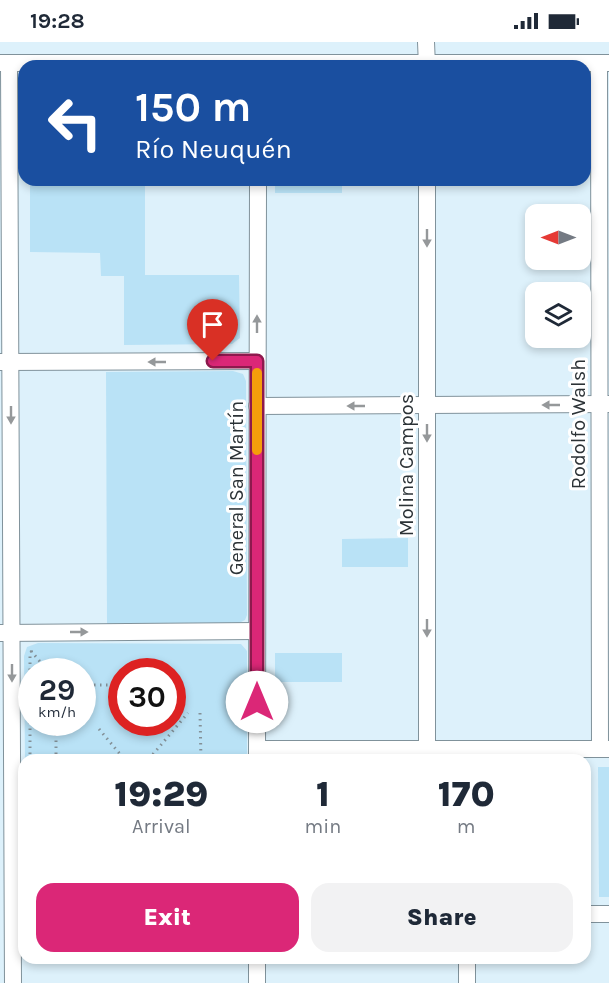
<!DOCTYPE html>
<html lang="en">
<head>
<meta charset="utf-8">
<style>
  body { margin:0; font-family:Karla,sans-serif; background:#f2f2f3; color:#1f2937; height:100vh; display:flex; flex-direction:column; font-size:22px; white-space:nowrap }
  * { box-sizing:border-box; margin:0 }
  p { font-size:20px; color:#747a83 }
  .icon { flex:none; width:33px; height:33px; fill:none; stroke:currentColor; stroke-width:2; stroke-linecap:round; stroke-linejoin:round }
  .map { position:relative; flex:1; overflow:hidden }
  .panel { position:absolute; left:18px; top:712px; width:573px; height:210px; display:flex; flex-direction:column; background:#fff; border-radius:18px; box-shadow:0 3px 9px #0003 }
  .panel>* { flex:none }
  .hud { position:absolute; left:18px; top:18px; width:573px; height:126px; border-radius:18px; box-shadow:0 3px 9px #0003; background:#1a4fa0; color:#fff; overflow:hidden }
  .needle { width:39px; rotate:270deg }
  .controls { position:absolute; left:525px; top:162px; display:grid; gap:12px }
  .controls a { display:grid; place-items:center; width:66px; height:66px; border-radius:12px; background:#fff; box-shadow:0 3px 9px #0003; font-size:30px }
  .speed { position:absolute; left:18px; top:616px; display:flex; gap:12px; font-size:30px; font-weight:700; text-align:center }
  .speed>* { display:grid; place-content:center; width:78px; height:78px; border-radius:50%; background:#fff; box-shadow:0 3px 9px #0003; line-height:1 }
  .speed small { font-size:15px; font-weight:400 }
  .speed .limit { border:9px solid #d22; background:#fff; color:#111 }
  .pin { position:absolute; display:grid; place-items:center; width:51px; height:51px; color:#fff; margin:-62px -26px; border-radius:50% 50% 50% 0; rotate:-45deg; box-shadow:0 0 6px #0007 }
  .pin .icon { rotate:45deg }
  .me { position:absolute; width:66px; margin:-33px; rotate:0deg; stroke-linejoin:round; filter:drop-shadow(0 0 4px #0008) }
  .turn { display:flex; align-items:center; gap:21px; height:126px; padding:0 18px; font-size:27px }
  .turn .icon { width:78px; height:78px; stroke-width:2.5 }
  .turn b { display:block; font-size:42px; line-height:51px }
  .eta { display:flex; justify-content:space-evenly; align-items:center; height:102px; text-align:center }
  .eta b { font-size:36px; font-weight:800; line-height:42px }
  .action { display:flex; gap:12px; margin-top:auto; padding:12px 18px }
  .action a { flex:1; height:69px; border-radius:18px; background:#db2777; color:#fff; font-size:24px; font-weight:800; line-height:69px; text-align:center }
  .action a+a { background:#f2f2f3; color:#1f2937 }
  .status { display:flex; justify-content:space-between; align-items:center; height:42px; padding:0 30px; background:#fff; direction:ltr }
  .status svg { height:16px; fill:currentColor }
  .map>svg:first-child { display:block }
  .green { fill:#b9e2f6; fill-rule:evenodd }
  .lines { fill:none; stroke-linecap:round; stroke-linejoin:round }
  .minor-casing { stroke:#80929b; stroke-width:18 }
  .path { stroke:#839097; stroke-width:3; stroke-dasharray:1.5 4.5; stroke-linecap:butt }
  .minor { stroke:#fff; stroke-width:16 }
  .oneway { fill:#95989a }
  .route-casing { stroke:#8e194d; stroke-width:15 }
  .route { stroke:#db2777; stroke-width:10 }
  .slow { stroke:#f59e0b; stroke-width:10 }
  .labels { text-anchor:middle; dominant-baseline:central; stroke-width:6; stroke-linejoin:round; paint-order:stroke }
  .street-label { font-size:20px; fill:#2b3236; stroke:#fff }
</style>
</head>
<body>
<div class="status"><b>19:28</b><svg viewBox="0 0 49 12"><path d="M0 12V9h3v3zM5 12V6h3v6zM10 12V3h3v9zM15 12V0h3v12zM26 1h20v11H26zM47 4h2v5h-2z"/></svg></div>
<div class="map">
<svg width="609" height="941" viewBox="0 0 609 941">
  <rect width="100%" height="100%" fill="#ddf1fb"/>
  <g class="green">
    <polygon points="30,138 145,138 145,233 239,233 240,296 232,302 124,303 124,234 101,234 100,211 30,210"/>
    <rect x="275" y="138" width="67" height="13"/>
    <polygon points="233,329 243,332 246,339 247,573 245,578 239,581 107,582 106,330"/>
    <polygon points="408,496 408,525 342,525 342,497"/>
    <path d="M 38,601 L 241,602 L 247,609 L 247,718 L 25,718 L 24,614 L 27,605 ZM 32,630 L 82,630 L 82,681 L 32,681 ZM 122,630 L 172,630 L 172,681 L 122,681 Z"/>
    <rect x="275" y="611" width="67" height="29"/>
    <polygon points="598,725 609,725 609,855 599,855"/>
  </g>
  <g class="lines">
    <g class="minor-casing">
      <g id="minor">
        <polyline points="426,0 427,24"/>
        <polyline points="0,21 608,21"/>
        <polyline points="9,21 13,941"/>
        <polyline points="599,21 600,707"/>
        <polyline points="427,138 427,707"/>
        <polyline points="0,320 257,319"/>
        <polyline points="257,364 608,362"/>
        <polyline points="1,591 257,589"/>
        <polyline points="257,707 609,707"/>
        <polyline points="257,718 258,138"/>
        <polyline points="585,872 609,872"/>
        <polyline points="257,916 257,941"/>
        <polyline points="467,916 467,941"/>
      </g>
    </g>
    <g class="path">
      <polyline points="31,609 49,630"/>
      <polyline points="82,643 122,643"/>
      <polyline points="200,671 201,718"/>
      <polyline points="99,687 125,718"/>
      <polyline points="149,717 188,671"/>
      <polyline points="30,718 30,614 32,607"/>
      <polyline points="56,718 56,681"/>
    </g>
    <use href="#minor" class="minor"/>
  </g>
  <defs><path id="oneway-solid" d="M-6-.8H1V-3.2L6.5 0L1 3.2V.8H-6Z" transform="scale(1.5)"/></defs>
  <g class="oneway">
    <use href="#oneway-solid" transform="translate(427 196) rotate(90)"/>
    <use href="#oneway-solid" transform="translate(257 282) rotate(-90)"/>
    <use href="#oneway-solid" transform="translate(157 320) rotate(180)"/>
    <use href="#oneway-solid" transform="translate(551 363) rotate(180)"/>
    <use href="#oneway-solid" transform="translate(356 364) rotate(180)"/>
    <use href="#oneway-solid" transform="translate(11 373) rotate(90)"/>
    <use href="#oneway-solid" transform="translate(427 391) rotate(90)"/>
    <use href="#oneway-solid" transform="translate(427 586) rotate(90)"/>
    <use href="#oneway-solid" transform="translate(79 590)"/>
    <use href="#oneway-solid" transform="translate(12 631) rotate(90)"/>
  </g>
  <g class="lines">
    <g class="route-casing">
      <polyline id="route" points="213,319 257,319 257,660"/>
    </g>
    <use href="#route" class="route"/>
    <polyline class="slow" points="257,331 257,408"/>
  </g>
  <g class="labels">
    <g class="street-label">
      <text transform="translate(578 382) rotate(-90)">Rodolfo Walsh</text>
      <text transform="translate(406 423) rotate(-90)">Molina Campos</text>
      <text transform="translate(236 446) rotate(-90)">General San Martín</text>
    </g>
  </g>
</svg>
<div class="controls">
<a><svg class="needle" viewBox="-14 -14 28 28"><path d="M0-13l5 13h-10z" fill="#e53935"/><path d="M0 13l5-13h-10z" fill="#747a83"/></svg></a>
<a><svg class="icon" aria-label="layers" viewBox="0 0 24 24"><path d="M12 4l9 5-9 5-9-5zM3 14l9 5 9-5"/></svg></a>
</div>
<div class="speed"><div>29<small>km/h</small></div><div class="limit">30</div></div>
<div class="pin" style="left:213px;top:319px;background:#d93025"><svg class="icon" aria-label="arrive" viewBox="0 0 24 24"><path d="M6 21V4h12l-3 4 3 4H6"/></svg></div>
<svg class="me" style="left:257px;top:660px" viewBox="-20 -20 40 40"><circle r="19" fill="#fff"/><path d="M0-13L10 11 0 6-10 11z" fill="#db2777"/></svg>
<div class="hud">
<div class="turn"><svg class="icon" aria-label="left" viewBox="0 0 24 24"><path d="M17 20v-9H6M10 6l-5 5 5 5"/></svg><div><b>150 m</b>Río Neuquén</div></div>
</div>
<section class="panel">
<div class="eta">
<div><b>19:29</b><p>Arrival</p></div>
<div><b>1</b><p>min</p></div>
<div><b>170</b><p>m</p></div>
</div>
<div class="action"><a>Exit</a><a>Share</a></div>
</section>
</div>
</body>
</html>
